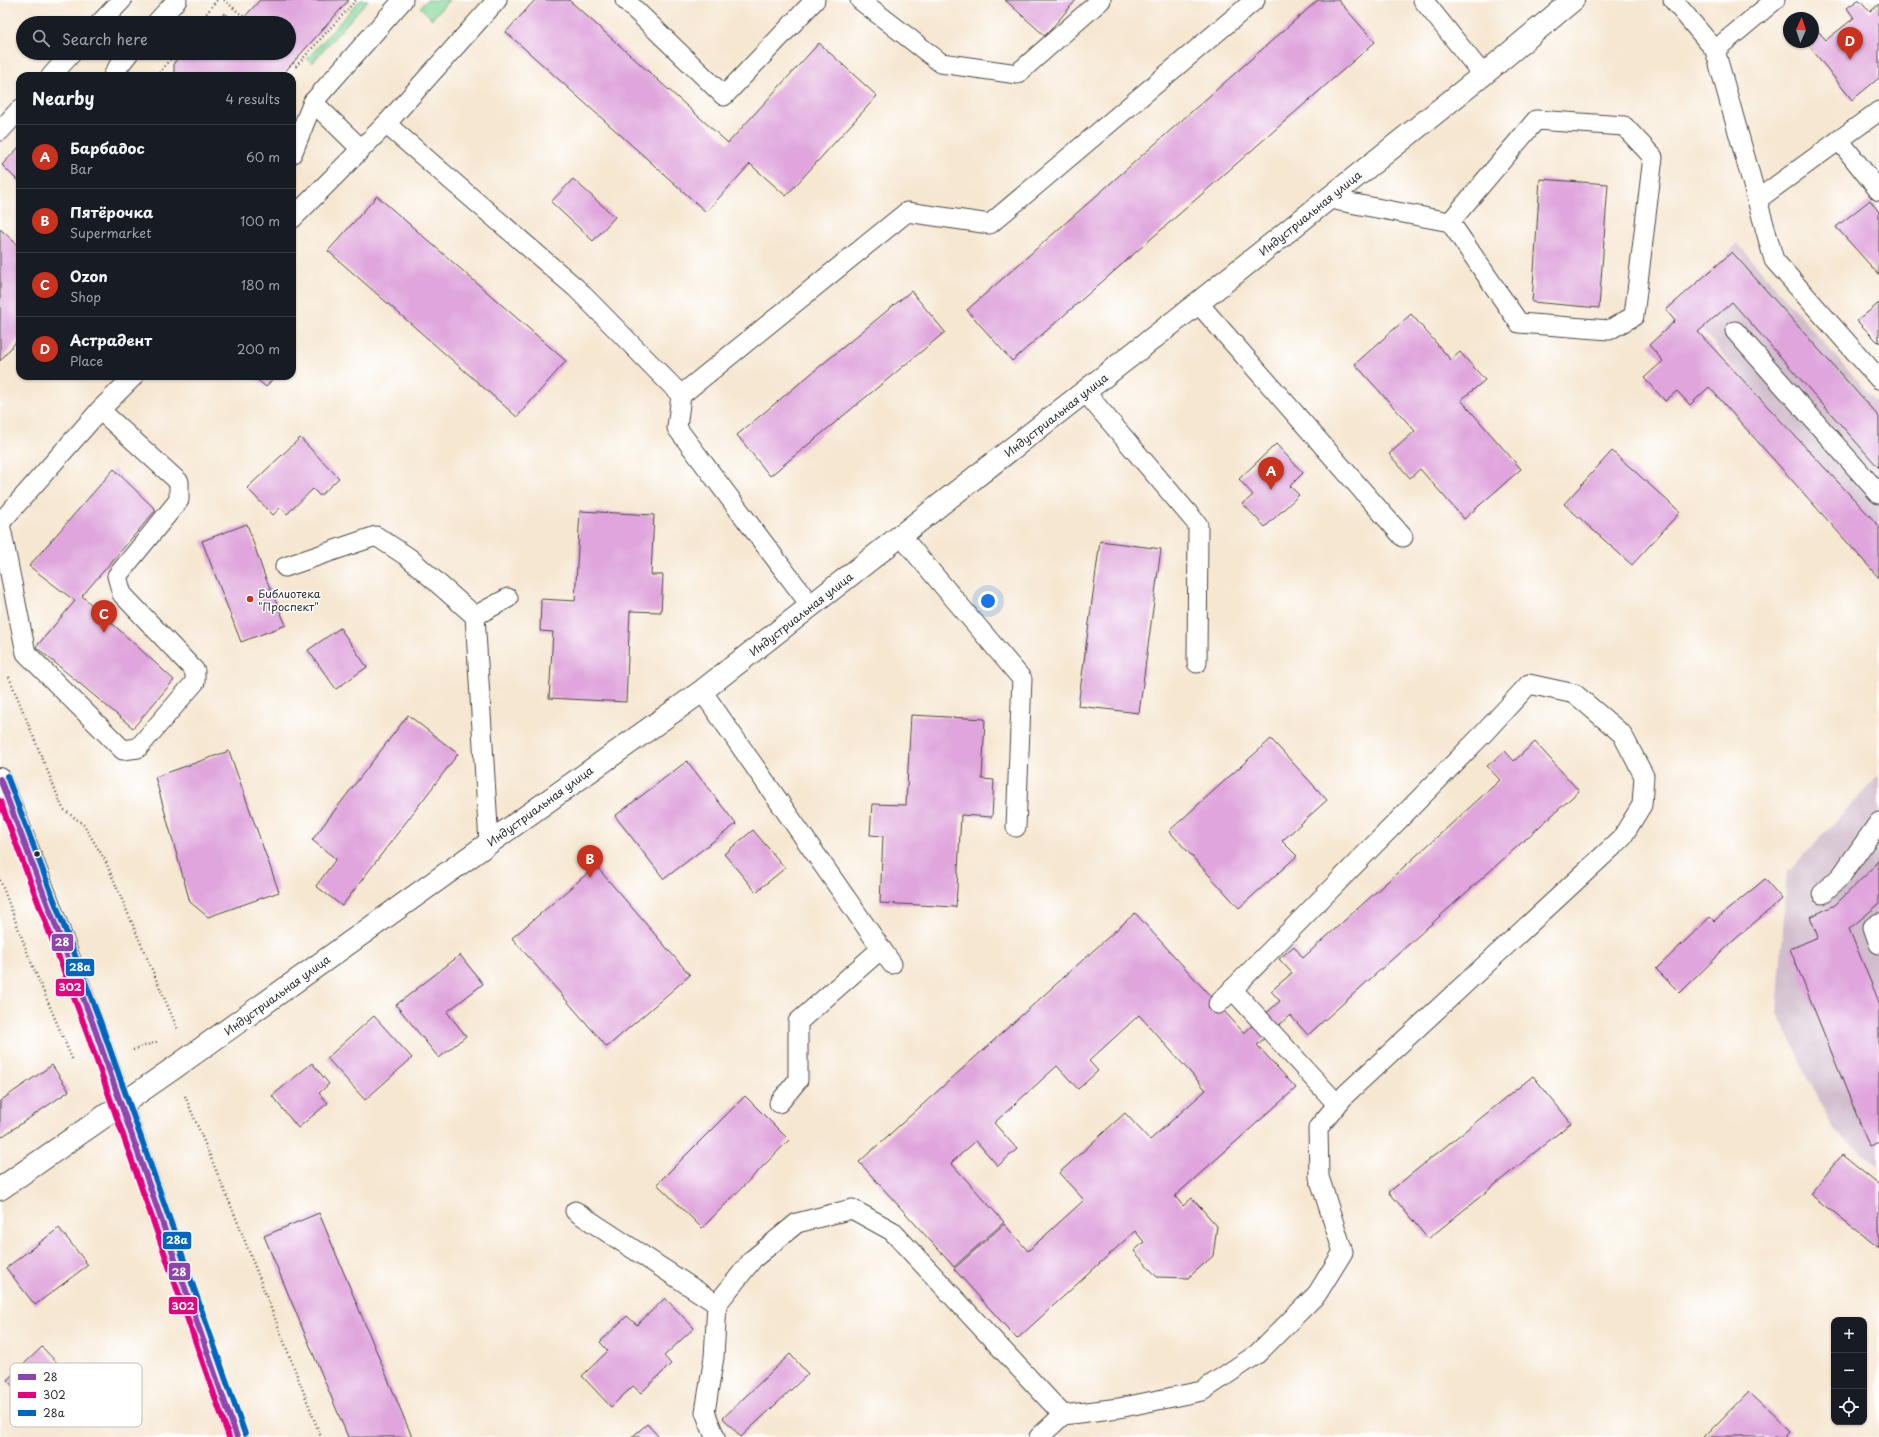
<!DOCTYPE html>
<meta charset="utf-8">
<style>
:root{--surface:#171b24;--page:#20242c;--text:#f1f3f6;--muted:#9ea1a6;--line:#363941;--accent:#c8321e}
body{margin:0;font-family:"Playpen Sans",sans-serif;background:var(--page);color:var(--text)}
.controls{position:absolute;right:12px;bottom:12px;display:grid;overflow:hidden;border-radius:8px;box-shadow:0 1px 3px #0004}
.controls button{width:36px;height:36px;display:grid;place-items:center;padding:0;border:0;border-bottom:1px solid var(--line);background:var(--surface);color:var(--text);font:20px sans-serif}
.compass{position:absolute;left:1783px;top:12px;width:36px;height:36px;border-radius:50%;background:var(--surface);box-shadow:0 1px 3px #0004;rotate:3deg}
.you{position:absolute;left:988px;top:601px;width:14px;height:14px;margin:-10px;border:3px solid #fff;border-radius:50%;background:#1a73e8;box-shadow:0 0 0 6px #1a73e833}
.badge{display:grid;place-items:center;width:26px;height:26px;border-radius:50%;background:var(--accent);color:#fff;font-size:13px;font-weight:700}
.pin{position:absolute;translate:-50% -33px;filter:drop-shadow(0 1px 2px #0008)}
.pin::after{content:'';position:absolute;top:21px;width:14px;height:12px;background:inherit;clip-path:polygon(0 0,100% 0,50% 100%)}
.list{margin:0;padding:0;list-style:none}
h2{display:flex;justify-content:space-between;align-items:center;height:52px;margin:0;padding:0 16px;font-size:17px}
h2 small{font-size:13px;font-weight:400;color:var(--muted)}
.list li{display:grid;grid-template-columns:26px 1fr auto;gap:12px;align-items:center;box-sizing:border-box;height:64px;padding:0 16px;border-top:1px solid var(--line)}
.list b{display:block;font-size:15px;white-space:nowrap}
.list p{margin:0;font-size:13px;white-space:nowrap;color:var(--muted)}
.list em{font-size:13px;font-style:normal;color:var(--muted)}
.icon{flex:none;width:22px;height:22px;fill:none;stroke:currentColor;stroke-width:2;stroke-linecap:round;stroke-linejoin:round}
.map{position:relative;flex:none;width:1879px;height:1437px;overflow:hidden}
.search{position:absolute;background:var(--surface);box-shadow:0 1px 3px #0004;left:16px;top:16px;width:280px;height:44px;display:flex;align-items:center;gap:10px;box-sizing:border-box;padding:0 14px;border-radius:22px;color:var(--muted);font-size:15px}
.panel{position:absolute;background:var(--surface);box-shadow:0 1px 3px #0004;left:16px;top:72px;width:280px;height:308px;border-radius:12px}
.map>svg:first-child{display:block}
</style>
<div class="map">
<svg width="1879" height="1437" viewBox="0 0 1879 1437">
<rect width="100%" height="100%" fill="#fff"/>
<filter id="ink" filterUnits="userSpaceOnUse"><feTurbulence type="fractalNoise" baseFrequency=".025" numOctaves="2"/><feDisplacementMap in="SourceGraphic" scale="8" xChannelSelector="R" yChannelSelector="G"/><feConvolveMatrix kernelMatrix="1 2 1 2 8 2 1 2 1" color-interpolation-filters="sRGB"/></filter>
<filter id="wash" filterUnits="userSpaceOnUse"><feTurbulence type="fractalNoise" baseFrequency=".012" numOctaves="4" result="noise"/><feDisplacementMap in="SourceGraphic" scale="16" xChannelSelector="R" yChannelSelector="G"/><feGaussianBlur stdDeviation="0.9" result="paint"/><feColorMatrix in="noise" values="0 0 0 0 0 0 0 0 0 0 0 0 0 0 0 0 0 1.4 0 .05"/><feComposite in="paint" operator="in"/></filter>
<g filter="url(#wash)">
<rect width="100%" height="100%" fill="#f6e7d1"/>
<g fill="#d1bdcc">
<path d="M1737 243 1879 406V546L1683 306Z"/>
<path d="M1879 775V1166L1833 1129 1777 1013 1787 873Z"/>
</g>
<g fill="#84d799" stroke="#588162">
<path d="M360 0H368L312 63 307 59Z"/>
<path d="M427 0H449L432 19 420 7Z"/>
</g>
<g id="blocks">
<g fill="#dfa5dc">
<path d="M260 0H349L281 76H174V63L181 53H289V23H239Z"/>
<path d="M535 0H569L728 143 819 43 877 96 786 196 750 164 706 212 506 32Z"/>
<path d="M1005 0H1076L1045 36Z"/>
<path d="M1318 0H1338L1375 42 1012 361 967 310Z"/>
<path d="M1858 0H1860L1870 12 1879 4V78L1852 100 1806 42H1813V34L1818 31 1826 40 1854 18 1847 8Z"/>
<path d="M224 13 239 23H218Z"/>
<path d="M20 146V183L2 165Z"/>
<path d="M573 179 615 217 593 241 551 202Z"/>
<path d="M1540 179 1608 184 1599 308 1532 302Z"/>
<path d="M377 196 566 361 517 417 328 251Z"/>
<path d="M1870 200 1879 212V275L1836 227Z"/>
<path d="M0 229 20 247V337L0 361Z"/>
<path d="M1732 252 1879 417V468L1732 302 1698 332 1879 526V578L1709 387 1690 405 1677 391 1665 401 1644 378 1663 361 1649 345 1675 321 1666 310Z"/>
<path d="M911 291 945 332 770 476 737 435Z"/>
<path d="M1879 303V343L1857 321Z"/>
<path d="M1411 314 1451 360 1460 352 1485 380 1461 400 1521 469 1464 519 1420 469 1410 478 1389 454 1415 431 1355 364Z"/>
<path d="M253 376H275L266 387Z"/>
<path d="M300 438 339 478 320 496 313 489 287 514 281 507 273 515 247 488Z"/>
<path d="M1276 444 1303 473 1290 486 1299 495 1265 527 1243 504 1253 495 1239 479Z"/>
<path d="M1612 451 1680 512 1632 565 1564 504Z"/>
<path d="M114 469 156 510 82 596 174 680 133 728 36 647 75 601 29 566Z"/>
<path d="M580 511 654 515 651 575H663L661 612 630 611 626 702 549 698 553 632 540 631 541 599 575 601Z"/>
<path d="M247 524 264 574 286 625 241 642 202 541Z"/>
<path d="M1100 541 1161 549 1139 713 1078 706Z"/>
<path d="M340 628 367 667 336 689 308 650Z"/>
<path d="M408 715 458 754 342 906 316 886 336 859 312 840Z"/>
<path d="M911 715 985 719 982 779 994 780 992 817 961 815 956 907 880 903 883 836 870 835 872 804 906 805Z"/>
<path d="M1271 739 1327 800 1282 841 1297 856 1239 908 1169 831Z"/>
<path d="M1535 742 1579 791 1308 1035 1290 1015 1257 1045 1296 1088 1175 1196 1183 1206 1192 1198 1217 1226 1213 1256 1188 1278 1157 1277 1134 1251 1144 1242 1135 1231 1017 1339 954 1269 1004 1224 1028 1251 1084 1200 1059 1173 1125 1113 1150 1140 1206 1090 1139 1015 1089 1061 1098 1071 1078 1089 1057 1066 994 1123 1017 1149 998 1166 976 1141 951 1163 1004 1222 954 1267 859 1162 1135 913 1244 1033 1280 1001 1271 991 1292 973 1279 959 1294 946 1303 958 1500 780 1487 766 1505 751 1514 761Z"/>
<path d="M229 751 279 892 208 917 190 902 155 777Z"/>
<path d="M687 761 736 824 664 879 615 816Z"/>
<path d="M753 830 785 868 756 892 724 854Z"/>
<path d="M1879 858V904L1849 929 1879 1002V1142L1869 1146 1790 949 1818 937 1810 917 1835 905 1872 869Z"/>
<path d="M596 866 690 975 607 1047 512 938Z"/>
<path d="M1765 879 1782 899 1733 941 1680 993 1656 969 1710 917 1714 921Z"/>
<path d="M460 955 483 984 447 1012 466 1036 439 1058 396 1005Z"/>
<path d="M374 1016 412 1058 365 1100 327 1058Z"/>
<path d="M312 1063 329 1084 319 1093 328 1103 298 1128 272 1096Z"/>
<path d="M52 1065 69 1091 0 1138V1101Z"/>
<path d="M1533 1076 1571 1123 1428 1239 1389 1192Z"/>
<path d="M745 1096 789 1140 702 1228 657 1184Z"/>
<path d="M1842 1155 1879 1185V1249L1810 1194Z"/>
<path d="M319 1213 412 1437H348L264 1236Z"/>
<path d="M59 1228 88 1265 35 1305 6 1268Z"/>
<path d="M665 1298 694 1328 664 1356 671 1364 641 1393 633 1386 611 1407 582 1376 608 1351 600 1342 627 1316 637 1325Z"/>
<path d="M42 1347 79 1386 44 1420 7 1380Z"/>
<path d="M790 1354 808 1374 741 1437 723 1418Z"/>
<path d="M1749 1391 1791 1431 1785 1437H1704Z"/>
<path d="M647 1424 659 1437H632Z"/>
</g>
</g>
</g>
<g filter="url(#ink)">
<use href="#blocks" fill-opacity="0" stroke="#494744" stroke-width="1"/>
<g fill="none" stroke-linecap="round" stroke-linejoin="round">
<g stroke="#494744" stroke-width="21">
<g id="service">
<path d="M625 0 724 96 815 0"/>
<path d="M860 0 941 63 1017 74 1101 0"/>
<path d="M1423 0 1483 75"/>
<path d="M1673 0 1715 50 1775 0"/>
<path d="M100 23 122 0"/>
<path d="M156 23 177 0"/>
<path d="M1715 50 1774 260 1879 379"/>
<path d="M51 76 72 53"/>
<path d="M113 76 118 67 129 53"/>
<path d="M386 124 576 288 681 395 677 428 811 606"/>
<path d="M0 131 20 109"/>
<path d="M1839 140 1879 191"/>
<path d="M361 149 313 102 403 0"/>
<path d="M292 154 313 102"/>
<path d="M1329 199 1450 222 1519 323 1609 330 1634 316 1653 157 1624 126 1536 120 1450 222"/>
<path d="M1757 200 1879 111"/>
<path d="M292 219 386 124 497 0"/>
<path d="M1198 303 1403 537"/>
<path d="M1735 331 1879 494"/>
<path d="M1085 392 1198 525 1197 663"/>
<path d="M681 395 907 212 990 224 1255 0"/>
<path d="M0 523 26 653 123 750 138 748 195 682V671L122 594 117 576 179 500V482L100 410"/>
<path d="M0 523 100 410 134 376"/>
<path d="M901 536 1022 679 1016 827"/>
<path d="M285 567 376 536 408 557 475 616 489 843"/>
<path d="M475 616 508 598"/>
<path d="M702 691 892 964"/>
<path d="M1822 894 1841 876 1879 822"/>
<path d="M1879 923 1873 927 1879 944"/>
<path d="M1232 989 1337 1104"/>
<path d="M779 1103 798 1080V1022L881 949"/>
<path d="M575 1211 717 1304"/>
<path d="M715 1437 705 1412 714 1357 717 1304 753 1259 797 1223 852 1209 892 1231 1063 1415"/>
<path d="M1039 1437 1063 1415 1119 1408 1202 1391 1257 1354 1317 1294 1343 1252 1319 1177 1318 1128 1346 1094 1621 839 1642 805 1644 776 1622 734 1575 694 1529 684 1484 733 1218 1004"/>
</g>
</g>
<g stroke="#494744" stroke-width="24">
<path id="minor" d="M0 1189 174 1068 702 691 1198 303 1483 75 1573 0"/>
</g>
<g stroke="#494744" stroke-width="24">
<path id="secondary" d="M0 779C87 995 160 1217 237 1437"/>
</g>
<g stroke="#494744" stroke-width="2.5" stroke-dasharray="1 3" stroke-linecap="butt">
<path d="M224 0 244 17"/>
<path d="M199 23 217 0"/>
<path d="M293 63 296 66 356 0"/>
<path d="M157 76 175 53"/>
<path d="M9 677 63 809 83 824 105 860 178 1030"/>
<path d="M0 880 31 962 73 1061"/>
<path d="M133 1050 159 1041"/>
<path d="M185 1096 236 1218 321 1437"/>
</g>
<use href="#service" stroke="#fff" stroke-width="19"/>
<use href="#minor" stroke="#fff" stroke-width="22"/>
<use href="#secondary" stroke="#fff" stroke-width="22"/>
<g stroke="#fff" stroke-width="9">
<path id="bus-1" d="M0 779 93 1024 237 1437"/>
</g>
<g stroke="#fff" stroke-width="9">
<path id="bus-2" d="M0 801 85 1027 229 1437"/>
</g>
<g stroke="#fff" stroke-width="9">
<path id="bus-3" d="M7 776 100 1021 245 1434"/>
</g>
<use href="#bus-1" stroke="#8e44ad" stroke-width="6"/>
<use href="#bus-2" stroke="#e5007d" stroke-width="6"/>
<use href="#bus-3" stroke="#0065bd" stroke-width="6"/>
</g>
</g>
<circle fill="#c8321e" stroke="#fff" stroke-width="1.5" cx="250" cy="599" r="4"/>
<circle fill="#2b2b2b" stroke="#fff" stroke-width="1.5" cx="37" cy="854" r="3.5"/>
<g text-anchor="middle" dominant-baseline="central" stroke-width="3" stroke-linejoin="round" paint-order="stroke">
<g font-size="11" fill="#2b2b2b" stroke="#fff">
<text transform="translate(1310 213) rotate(-39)">Индустриальная улица</text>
<text transform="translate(1056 415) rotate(-38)">Индустриальная улица</text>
<text transform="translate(801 614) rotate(-38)">Индустриальная улица</text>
<text transform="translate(540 806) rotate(-36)">Индустриальная улица</text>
<text transform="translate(277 995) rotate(-36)">Индустриальная улица</text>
</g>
<g font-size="11" fill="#2b2b2b" stroke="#fff" text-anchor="start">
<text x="258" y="593">Библиотека<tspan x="258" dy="13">"Проспект"</tspan></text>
</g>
</g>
<rect x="10" y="1363" width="132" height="64" rx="6" fill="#fff" stroke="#bfbfbf" stroke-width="1"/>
<rect x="18" y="1374" width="18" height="6" fill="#8e44ad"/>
<rect x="18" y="1392" width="18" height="6" fill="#e5007d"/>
<rect x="18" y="1410" width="18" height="6" fill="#0065bd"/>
<g font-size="11" fill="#2b2b2b">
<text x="43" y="1381">28</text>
<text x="43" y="1399">302</text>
<text x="43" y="1417">28а</text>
</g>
<g stroke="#fff" stroke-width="1.5">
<rect x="51" y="933" width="23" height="19" rx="4" fill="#8e44ad"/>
<rect x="65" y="958" width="30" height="19" rx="4" fill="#0065bd"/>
<rect x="55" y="978" width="30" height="19" rx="4" fill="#e5007d"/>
<rect x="162" y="1231" width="30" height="19" rx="4" fill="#0065bd"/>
<rect x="168" y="1262" width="23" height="19" rx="4" fill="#8e44ad"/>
<rect x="168" y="1296" width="30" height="19" rx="4" fill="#e5007d"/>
</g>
<g font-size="11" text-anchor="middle" font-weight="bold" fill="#fff">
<text x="62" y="946">28</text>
<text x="80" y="971">28а</text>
<text x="70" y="991">302</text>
<text x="177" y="1244">28а</text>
<text x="179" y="1276">28</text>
<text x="183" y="1310">302</text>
</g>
</svg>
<div class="controls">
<button>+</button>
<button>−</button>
<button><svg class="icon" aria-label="locate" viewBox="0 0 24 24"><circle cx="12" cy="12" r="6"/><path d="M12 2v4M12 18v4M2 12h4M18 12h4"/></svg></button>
</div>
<svg class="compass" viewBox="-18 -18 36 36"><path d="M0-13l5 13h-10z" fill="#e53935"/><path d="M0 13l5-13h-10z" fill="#9ea1a6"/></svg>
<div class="you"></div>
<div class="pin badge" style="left:1271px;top:490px">A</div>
<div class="pin badge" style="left:590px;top:878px">B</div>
<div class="pin badge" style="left:104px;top:633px">C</div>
<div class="pin badge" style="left:1850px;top:60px">D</div>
<div class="search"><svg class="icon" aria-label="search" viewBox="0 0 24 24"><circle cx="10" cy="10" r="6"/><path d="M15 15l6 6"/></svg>Search here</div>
<section class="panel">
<h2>Nearby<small>4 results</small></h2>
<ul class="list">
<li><span class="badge">A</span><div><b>Барбадос</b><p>Bar</p></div><em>60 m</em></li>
<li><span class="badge">B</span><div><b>Пятёрочка</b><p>Supermarket</p></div><em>100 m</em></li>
<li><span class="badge">C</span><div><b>Ozon</b><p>Shop</p></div><em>180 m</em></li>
<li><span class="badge">D</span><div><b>Астрадент</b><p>Place</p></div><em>200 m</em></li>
</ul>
</section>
</div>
